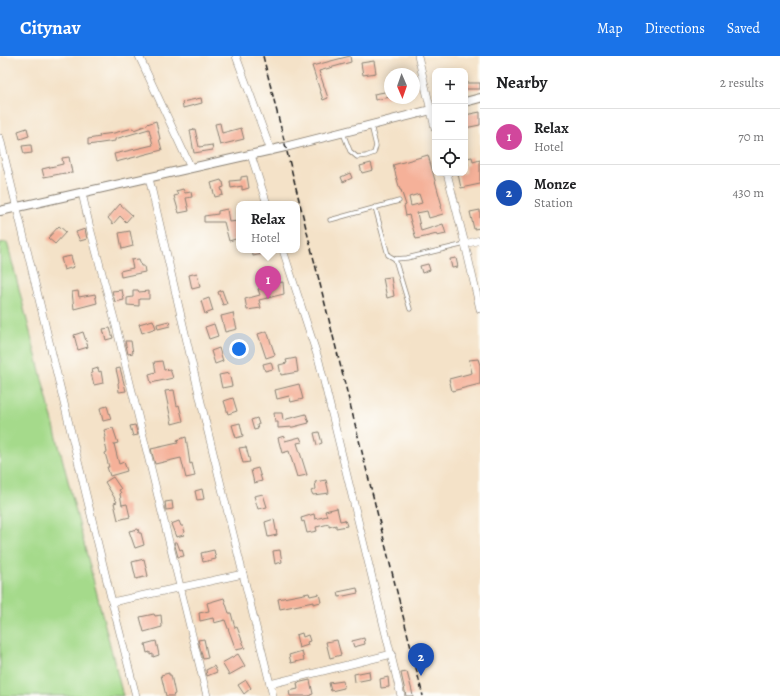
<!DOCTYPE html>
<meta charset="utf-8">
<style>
:root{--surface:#fff;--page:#f2f2f2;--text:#202124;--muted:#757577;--line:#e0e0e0;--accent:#1a73e8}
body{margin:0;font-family:Alegreya,serif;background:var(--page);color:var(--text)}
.controls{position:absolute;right:12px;top:12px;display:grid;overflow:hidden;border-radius:8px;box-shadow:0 2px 10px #0003}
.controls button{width:36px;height:36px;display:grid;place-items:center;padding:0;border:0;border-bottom:1px solid var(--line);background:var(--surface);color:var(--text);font:20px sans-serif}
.compass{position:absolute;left:384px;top:12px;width:36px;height:36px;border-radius:50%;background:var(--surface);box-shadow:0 2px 10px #0003;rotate:178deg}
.you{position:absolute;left:239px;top:293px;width:14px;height:14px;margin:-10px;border:3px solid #fff;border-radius:50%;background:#1a73e8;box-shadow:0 0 0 6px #1a73e833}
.badge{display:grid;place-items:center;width:26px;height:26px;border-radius:50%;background:var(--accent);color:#fff;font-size:13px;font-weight:700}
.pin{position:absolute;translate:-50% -33px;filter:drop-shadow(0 1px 2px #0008)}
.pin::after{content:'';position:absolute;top:21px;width:14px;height:12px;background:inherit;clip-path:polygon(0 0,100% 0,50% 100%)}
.popup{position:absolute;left:236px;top:145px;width:64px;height:52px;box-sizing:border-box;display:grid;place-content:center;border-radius:8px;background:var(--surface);filter:drop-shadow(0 1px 3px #0005);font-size:13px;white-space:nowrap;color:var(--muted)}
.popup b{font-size:15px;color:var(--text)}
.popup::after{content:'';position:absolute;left:50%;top:100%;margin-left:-8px;border:8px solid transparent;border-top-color:var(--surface)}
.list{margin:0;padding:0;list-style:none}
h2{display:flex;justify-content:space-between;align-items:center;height:52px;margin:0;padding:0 16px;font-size:17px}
h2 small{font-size:13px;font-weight:400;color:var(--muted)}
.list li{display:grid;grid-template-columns:26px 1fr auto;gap:12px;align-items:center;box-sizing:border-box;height:56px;padding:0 16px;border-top:1px solid var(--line)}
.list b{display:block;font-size:15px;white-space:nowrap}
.list p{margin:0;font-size:13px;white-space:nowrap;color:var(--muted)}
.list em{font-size:13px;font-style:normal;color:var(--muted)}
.icon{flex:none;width:22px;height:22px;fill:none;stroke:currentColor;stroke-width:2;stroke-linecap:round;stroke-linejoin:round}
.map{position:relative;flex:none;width:480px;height:640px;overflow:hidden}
header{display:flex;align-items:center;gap:24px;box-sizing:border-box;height:56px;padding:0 20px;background:var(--accent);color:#fff}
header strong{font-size:19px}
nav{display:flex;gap:22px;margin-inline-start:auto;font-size:14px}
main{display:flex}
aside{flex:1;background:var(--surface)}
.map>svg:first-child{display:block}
</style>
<header>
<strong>Citynav</strong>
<nav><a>Map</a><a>Directions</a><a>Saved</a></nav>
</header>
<main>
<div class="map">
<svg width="480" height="640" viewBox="0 0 480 640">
<rect width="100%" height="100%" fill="#fdfcf7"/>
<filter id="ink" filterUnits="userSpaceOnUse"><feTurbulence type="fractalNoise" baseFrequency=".025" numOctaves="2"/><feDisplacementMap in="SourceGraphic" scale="8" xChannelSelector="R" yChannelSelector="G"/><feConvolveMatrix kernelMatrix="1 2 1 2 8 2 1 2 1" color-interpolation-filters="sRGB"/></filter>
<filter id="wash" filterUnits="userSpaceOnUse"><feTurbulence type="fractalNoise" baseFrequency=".012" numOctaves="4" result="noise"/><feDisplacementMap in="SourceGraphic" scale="16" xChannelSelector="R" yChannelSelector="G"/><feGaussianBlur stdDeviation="0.9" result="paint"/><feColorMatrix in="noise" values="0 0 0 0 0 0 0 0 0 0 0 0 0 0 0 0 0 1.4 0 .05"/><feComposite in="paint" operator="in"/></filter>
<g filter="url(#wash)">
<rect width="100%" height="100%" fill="#f4e2c8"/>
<path fill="#a5da8b" stroke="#607b54" d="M7 186 123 640H0V187Z"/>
<g id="blocks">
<g fill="#f5b199" fill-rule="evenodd">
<path d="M350 0 351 6 319 15 328 42 323 44 312 10Z"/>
<path d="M374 5 376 17 363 19 361 7Z"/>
<rect x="465" y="27" width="15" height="6"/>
<path d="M390 35V41L375 44 374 38Z"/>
<path d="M201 42 202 47 183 52 182 46Z"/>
<path d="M480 56V69L465 72V59Z"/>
<path d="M156 65 160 83H159L162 94 116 106 114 98 153 89 149 73 115 83V85L88 89V83L100 81 99 79 114 77 133 72 134 74 147 69V68Z"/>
<path d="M220 67 222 77 241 72 244 83 220 89 215 68Z"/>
<path d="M27 72 29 80 20 83 18 75Z"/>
<path d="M195 73 199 91 212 89 213 94 194 97 190 74Z"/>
<path d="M31 89 32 97 24 98 22 90Z"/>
<path d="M428 99 442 150H441L443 158 429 162 427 155 417 157 421 175 443 168 446 178 437 180V178L416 183 409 159 406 160 404 150 406 149 401 134H400L393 109ZM419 138 422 147 411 150 409 141Z"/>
<path d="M69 101 72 117 65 118V117L44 121 42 113 63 108 62 102Z"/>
<path d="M472 101 473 106 480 104V128L461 132 458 118 465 117V110L468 109 467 102Z"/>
<path d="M371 107 373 114 362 117 360 110Z"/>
<path d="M350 117 352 122 343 126 341 121Z"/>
<path d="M247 120 249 132 242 134V130L231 132 230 125 241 124V121Z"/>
<path d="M221 124 222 126H223L224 131 221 132 223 139 215 141 211 127Z"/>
<path d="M183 133 185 137 191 136 192 141 186 142 189 155 179 157 174 140 178 139 176 135Z"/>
<path d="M120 148 132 159 126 166 120 160 113 168 108 162Z"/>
<path d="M227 153 229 166 239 165V182L229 185 224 166H204V160L218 158V155Z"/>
<path d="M480 154V172L474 173 470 156Z"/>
<path d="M59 170 66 176 55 188 48 182Z"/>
<path d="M85 173 87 183 80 185 76 176Z"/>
<path d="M130 175 133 190 122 193 119 177Z"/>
<path d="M252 194H272V196L253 200Z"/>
<path d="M71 200 74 211 64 214 61 202Z"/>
<path d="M456 202 458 211 452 212 450 203Z"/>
<path d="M139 203 141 210H144L145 216 121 221 120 215 133 212 131 204Z"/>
<path d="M428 208 430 214 422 217 420 210Z"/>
<path d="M197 217 200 231 192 233 189 219Z"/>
<path d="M391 221 394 240 387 242 383 222Z"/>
<path d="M283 226 284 238 259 244 261 252 247 254 245 243 260 239 258 233 277 228V227Z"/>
<path d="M122 234 124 244 115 246 112 235Z"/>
<path d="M133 234H138L139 236 149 235V243H139V250L127 249V242L133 241Z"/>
<path d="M222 234 227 248 223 249 218 236Z"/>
<path d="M78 235 79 241 95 238 97 247 74 253 72 236Z"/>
<path d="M209 242 213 255 205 258 201 245Z"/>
<path d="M233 257 237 273 225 276 221 260Z"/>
<path d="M153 264 156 272 142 277 139 268Z"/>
<path d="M169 265 170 270 158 273 157 268Z"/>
<path d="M214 268 218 280 209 283 205 271Z"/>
<path d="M110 272 113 282 106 284 103 273Z"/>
<path d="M267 275 275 299 266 302 258 278Z"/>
<path d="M83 276 88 291 78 294 74 279Z"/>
<path d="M125 285H131L133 297 128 298Z"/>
<path d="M219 292 223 305 215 308 211 295Z"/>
<path d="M296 302 298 316 281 319 279 309 287 307 286 304Z"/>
<path d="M478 303 480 309V328L452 335 449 323 472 317 469 304Z"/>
<path d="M162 305 164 314 170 313 173 322 151 327 149 318 156 316 154 306Z"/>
<path d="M271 306 273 313 265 315 263 308Z"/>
<path d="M98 312 99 316 101 315 103 327 94 329 91 317H93L92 314Z"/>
<path d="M120 312 126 335 119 336 118 327 119 326 116 313Z"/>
<path d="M229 317 232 330 222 332 219 319Z"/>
<path d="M299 328 303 343 291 346 289 340 277 343 275 334Z"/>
<path d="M174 334 177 350 179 349 183 365 172 368 165 335Z"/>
<path d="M233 342 237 355 228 358 224 345Z"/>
<path d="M107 350 111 363 103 365 100 352Z"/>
<path d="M274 357H282L283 364 306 358 309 367 293 371 278 372V366H275Z"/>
<path d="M257 362 259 368 257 369 258 373 254 374 251 364Z"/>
<path d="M240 367 243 380 236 382 232 369Z"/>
<path d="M135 369 138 379 133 380 130 370Z"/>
<path d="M113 372 118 387 114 388 119 408 124 406 127 415 110 420 107 411H109L105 397 107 396 104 382 106 381 104 374Z"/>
<path d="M319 376 322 387 317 389 314 377Z"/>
<path d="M284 380 285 385 300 381 302 386 297 387 307 419 297 421 289 395 282 397 278 382Z"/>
<path d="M186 381 190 408 192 407 195 420 186 422 181 402 155 408 151 393 178 387 177 384Z"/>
<path d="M246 391 250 406 243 407 239 392Z"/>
<path d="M258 412 262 425 254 427 251 414Z"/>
<path d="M113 421 121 433 119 434 121 437 120 438 122 449 127 448 130 461 118 464 114 447 117 446 105 426Z"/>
<path d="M326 424 329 437 313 439 311 435 316 433 315 426Z"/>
<path d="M202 433 204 443 197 444 195 435Z"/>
<path d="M263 438 267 451 258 453 254 440Z"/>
<path d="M172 445 173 453 166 454 165 446Z"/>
<path d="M337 452 340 465 345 464 347 470 336 472V469L329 471V468L316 471 317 475 307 477 304 465 302 466 301 462 314 458 315 463 327 460 325 455Z"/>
<path d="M274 463 277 479 268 481 265 466Z"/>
<path d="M179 465 181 470H183L185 476 183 477 184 479 176 481 171 468Z"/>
<path d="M138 473 139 477H141L144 489 135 492 129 475Z"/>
<path d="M174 486H177L180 494 182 493 184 500 178 501Z"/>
<path d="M214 494 216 503 203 506 201 497Z"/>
<path d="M280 494 282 506 275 508 273 495Z"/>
<path d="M144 503 148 520 136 523 132 506Z"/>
<path d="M357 532 358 537 339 541 338 536Z"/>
<path d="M309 537 310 540 319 538 321 546 313 548V546L280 553 278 543Z"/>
<path d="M224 542 229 557H231L235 572 237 571 245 592 236 594 225 564 214 567 213 562 200 565 199 557 209 555 207 547Z"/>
<path d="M154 558 155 560 161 559 162 571 144 576 140 561Z"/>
<path d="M302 577 303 581 308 579 310 585 307 586 308 589 299 592 296 579Z"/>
<path d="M364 582 365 588 354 591 352 585Z"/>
<path d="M204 583 208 602 203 603 198 584Z"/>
<path d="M337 584 341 599 330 602 326 586Z"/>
<path d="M156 585 159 599 153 601V598L150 599V596L147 597 145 588Z"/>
<path d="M302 595 304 604 291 607 289 599Z"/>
<path d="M238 598 245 610 229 619 222 607Z"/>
<path d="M214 610 217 616 207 620 206 614Z"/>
<path d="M369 615 370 623 355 626 354 618Z"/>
<path d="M407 616 412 635 413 640H406L401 617Z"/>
<path d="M169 617V619H171L175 638 173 639 174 640H166L161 619Z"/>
<path d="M388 621 389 631 381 632 380 623Z"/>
<path d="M246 624 251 632 244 638 238 629Z"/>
<path d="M310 624 313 638 310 639V640H290L289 635 298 633 297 627Z"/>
<path d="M343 625 344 632 331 635 329 627Z"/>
</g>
</g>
</g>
<g filter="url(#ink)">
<use href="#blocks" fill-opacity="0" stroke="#887f72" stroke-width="1"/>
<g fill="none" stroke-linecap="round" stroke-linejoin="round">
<g stroke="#887f72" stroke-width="5">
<g id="service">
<path d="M343 77 350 95 357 101 366 100 374 97 376 90 371 69"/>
<path d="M375 151 388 199 395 203 407 202 465 188"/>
<path d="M330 164 399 145"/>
<path d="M395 203 410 253"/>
</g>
</g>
<g stroke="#887f72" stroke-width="8">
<g id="minor">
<path d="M139 0 191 112"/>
<path d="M236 0 271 95"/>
<path d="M418 0 435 72"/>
<path d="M0 82 112 546 136 640"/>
<path d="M251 99 267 148"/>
<path d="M447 117 465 188 480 253"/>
<path d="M149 122 207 372 273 640"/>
<path d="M82 137 90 172 116 270 207 640"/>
<path d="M465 188 480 184"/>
<path d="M283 194 319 305 401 640"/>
<path d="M112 546 243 518"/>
<path d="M270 628 392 598"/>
</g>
</g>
<g stroke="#887f72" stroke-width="10">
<g id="tertiary">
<path d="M465 46 480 42"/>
<path d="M0 155 285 91 435 53"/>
</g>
</g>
<use href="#service" stroke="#fff" stroke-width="3.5"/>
<use href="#minor" stroke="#fff" stroke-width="7"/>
<use href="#tertiary" stroke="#fff" stroke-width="8"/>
<path stroke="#1c1c1c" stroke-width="1.5" stroke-dasharray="6 3" stroke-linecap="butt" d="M263 0 423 640"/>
</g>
</g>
</svg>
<div class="controls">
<button>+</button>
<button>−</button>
<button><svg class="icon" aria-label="locate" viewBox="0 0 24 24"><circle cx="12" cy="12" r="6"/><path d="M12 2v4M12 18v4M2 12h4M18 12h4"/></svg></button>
</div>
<svg class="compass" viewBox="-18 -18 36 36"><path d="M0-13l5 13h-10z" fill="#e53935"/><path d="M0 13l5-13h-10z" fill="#757577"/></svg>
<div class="you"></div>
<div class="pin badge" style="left:268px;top:243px;background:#d1479c">1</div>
<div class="popup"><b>Relax</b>Hotel</div>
<div class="pin badge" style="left:421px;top:620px;background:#1a4fb4">2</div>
</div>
<aside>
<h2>Nearby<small>2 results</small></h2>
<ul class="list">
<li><span class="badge" style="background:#d1479c">1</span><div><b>Relax</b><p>Hotel</p></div><em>70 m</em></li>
<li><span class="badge" style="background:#1a4fb4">2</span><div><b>Monze</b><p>Station</p></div><em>430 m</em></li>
</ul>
</aside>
</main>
